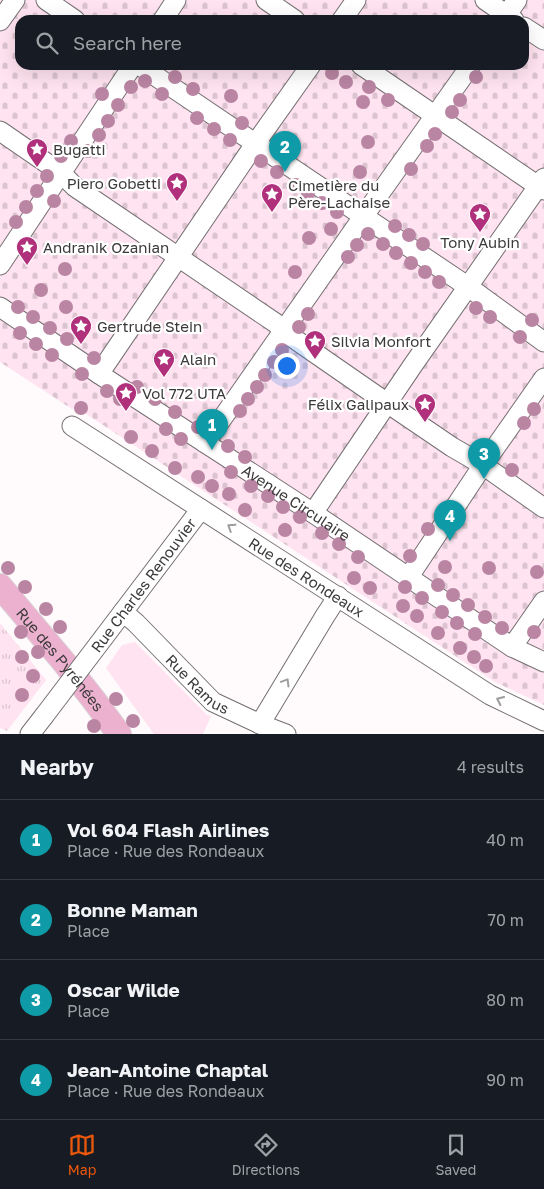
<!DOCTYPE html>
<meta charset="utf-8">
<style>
:root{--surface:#171b24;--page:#20242c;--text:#f1f3f6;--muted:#9ea1a6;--line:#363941;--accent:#ea580c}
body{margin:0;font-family:"Golos Text",sans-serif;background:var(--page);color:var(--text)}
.you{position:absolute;left:286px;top:365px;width:18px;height:18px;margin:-12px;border:4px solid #fff;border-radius:50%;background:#1a73e8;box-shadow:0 0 0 8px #1a73e833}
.badge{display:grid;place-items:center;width:32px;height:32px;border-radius:50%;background:var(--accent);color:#fff;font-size:16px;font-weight:700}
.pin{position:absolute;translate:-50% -41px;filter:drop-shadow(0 1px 2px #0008)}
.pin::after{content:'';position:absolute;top:26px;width:18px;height:15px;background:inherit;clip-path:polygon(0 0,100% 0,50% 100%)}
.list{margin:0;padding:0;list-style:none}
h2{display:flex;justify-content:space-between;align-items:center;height:65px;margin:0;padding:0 20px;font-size:21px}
h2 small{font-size:16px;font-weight:400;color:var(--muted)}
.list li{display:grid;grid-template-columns:32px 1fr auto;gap:15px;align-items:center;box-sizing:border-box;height:80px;padding:0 20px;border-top:1px solid var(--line)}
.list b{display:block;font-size:19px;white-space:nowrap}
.list p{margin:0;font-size:16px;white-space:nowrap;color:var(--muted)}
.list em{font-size:16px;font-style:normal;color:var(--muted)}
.icon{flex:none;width:28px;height:28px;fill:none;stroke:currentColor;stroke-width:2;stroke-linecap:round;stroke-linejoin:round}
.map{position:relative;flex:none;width:544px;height:734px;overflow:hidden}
.search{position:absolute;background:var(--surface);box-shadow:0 5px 20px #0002;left:15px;right:15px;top:15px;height:55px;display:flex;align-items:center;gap:12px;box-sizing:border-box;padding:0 18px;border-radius:15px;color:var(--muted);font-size:19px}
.sheet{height:385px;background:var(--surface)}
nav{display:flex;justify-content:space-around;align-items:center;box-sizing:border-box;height:70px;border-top:1px solid var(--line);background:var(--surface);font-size:14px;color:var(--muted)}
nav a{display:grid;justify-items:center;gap:2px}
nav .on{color:var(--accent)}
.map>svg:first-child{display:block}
</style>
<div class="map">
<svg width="544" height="734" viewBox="0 0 544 734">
<defs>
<pattern id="cemetery-stones" width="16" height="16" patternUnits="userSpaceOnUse" patternTransform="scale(1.25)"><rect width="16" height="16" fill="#ffe3f0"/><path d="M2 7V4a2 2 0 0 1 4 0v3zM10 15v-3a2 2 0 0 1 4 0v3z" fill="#dbc4cf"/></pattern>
<pattern id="park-tufts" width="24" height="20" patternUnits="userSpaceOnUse" patternTransform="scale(1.25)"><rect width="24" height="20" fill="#ffe3f0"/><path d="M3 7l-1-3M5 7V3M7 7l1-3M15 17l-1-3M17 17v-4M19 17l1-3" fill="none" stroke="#dbc4cf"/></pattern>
</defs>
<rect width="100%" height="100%" fill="#fffafc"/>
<path fill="#ffe3f0" d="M135 642 207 715 211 716 203 734H154L106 668 122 645Z"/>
<path fill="url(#cemetery-stones)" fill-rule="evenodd" d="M0 0H544V705L495 682 77 408 72 409 0 362ZM20 20H524V65H20Z"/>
<path fill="url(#park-tufts)" d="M0 623 46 680 7 731 0 728Z"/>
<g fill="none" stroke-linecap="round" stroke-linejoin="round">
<g stroke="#757072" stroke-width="21">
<g id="minor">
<path d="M46 0 75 20"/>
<path d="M266 0 295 20"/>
<path d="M485 0 514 20"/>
<path d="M163 20 176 0"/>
<path d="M342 20 356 0"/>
<path d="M503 20 517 0"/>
<path d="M0 21 15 0"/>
<path d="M524 27 544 40"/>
<path d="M139 65 467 286 544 342"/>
<path d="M361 65 544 190"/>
<path d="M0 131 61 173 75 187 277 324 283 331 374 394 452 447 483 465 544 508"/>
<path d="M0 265 133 65"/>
<path id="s1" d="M0 307 99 374 313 513 512 647 544 662"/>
<path d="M99 374 255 144 311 65"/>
<path id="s2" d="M72 426 490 695 544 721"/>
<path d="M205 443 363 217 471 65"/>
<path d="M313 513 413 365 544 178"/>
<path d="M408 578 483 465 544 378"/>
<path id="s3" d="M123 612 136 623 213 702 260 724 286 734"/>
<path d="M104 637 201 509"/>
<path d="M512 647 544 601"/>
<path d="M260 724 325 616 338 596"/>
<path d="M30 734 44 716"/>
</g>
</g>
<g stroke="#d8d7d8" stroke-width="26">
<g id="major">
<path id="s4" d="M0 586 63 661 93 699 119 734"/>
</g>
</g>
<use href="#minor" stroke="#fff" stroke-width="19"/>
<use href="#major" stroke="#ecb1cf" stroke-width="24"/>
<g stroke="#757072" stroke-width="21" stroke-linecap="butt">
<path id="minor-bridge" d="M44 716 104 637"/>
</g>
<use href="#minor-bridge" stroke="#fff" stroke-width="19"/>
</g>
<g fill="#b985a3">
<circle cx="332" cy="73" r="7"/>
<circle cx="175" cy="77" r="7"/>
<circle cx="476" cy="77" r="7"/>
<circle cx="145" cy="81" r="7"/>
<circle cx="346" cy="82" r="7"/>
<circle cx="131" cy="87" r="7"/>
<circle cx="369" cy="87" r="7"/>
<circle cx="193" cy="89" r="7"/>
<circle cx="102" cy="94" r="7"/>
<circle cx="162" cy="94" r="7"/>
<circle cx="231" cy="96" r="7"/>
<circle cx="388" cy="100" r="7"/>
<circle cx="460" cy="100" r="7"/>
<circle cx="363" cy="102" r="7"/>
<circle cx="118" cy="105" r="7"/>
<circle cx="452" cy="112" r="7"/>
<circle cx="197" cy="118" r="7"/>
<circle cx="108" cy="121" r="7"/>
<circle cx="242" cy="123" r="7"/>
<circle cx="214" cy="129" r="7"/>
<circle cx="435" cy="134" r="7"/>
<circle cx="99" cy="135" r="7"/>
<circle cx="230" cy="140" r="7"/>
<circle cx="71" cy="141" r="7"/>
<circle cx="368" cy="142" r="7"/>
<circle cx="427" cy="146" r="7"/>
<circle cx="88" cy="151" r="7"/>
<circle cx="61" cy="156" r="7"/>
<circle cx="261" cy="161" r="7"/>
<circle cx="411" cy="169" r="7"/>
<circle cx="277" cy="172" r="7"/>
<circle cx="360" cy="172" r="7"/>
<circle cx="47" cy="176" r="7"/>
<circle cx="296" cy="185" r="7"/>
<circle cx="37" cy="191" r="7"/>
<circle cx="308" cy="193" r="7"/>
<circle cx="54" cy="201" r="7"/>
<circle cx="322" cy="203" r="7"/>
<circle cx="26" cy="207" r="7"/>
<circle cx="337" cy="212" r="7"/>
<circle cx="16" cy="222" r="7"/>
<circle cx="395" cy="226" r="7"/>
<circle cx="331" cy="229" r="7"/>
<circle cx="368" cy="234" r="7"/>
<circle cx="409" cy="235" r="7"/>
<circle cx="309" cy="238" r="7"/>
<circle cx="383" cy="244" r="7"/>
<circle cx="423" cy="244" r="7"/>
<circle cx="357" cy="245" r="7"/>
<circle cx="396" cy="253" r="7"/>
<circle cx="348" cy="257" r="7"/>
<circle cx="411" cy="263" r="7"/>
<circle cx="65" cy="269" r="7"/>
<circle cx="295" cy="272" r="7"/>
<circle cx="425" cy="272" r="7"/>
<circle cx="439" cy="282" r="7"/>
<circle cx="41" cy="290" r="7"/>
<circle cx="18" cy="307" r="7"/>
<circle cx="66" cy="307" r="7"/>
<circle cx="476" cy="308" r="7"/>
<circle cx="308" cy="314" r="7"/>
<circle cx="33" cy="317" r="7"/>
<circle cx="490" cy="317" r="7"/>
<circle cx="532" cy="320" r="7"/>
<circle cx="299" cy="327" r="7"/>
<circle cx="50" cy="328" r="7"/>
<circle cx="20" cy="333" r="7"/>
<circle cx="520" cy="337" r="7"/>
<circle cx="67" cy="339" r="7"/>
<circle cx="36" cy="344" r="7"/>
<circle cx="282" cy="350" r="7"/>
<circle cx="52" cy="355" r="7"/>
<circle cx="94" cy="358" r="7"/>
<circle cx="274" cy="362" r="7"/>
<circle cx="82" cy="374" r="7"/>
<circle cx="265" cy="375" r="7"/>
<circle cx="137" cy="387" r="7"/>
<circle cx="257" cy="387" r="7"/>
<circle cx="107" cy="391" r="7"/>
<circle cx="120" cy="399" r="7"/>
<circle cx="155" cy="399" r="7"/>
<circle cx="248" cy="399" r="7"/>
<circle cx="81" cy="408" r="7"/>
<circle cx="534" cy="409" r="7"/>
<circle cx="240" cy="411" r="7"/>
<circle cx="175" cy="412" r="7"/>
<circle cx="524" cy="423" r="7"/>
<circle cx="198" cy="427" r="7"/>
<circle cx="166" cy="429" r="7"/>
<circle cx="131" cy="437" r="7"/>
<circle cx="181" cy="439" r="7"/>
<circle cx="228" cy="446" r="7"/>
<circle cx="152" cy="451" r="7"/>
<circle cx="245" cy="457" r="7"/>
<circle cx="175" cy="468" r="7"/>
<circle cx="512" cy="470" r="7"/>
<circle cx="231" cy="472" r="7"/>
<circle cx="198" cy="477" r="7"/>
<circle cx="212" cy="486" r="7"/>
<circle cx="251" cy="486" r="7"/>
<circle cx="229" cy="494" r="7"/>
<circle cx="268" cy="496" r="7"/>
<circle cx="283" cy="507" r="7"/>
<circle cx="245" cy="510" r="7"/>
<circle cx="300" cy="517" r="7"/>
<circle cx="428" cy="529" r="7"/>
<circle cx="285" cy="530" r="7"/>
<circle cx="322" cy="533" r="7"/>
<circle cx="339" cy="544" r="7"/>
<circle cx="410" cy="556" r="7"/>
<circle cx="358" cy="557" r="7"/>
<circle cx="445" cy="567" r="7"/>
<circle cx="8" cy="568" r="7"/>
<circle cx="489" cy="568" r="7"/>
<circle cx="537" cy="572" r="7"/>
<circle cx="354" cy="578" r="7"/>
<circle cx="438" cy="585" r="7"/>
<circle cx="25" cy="587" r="7"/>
<circle cx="405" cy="587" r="7"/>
<circle cx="370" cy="588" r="7"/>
<circle cx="453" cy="595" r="7"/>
<circle cx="422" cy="598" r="7"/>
<circle cx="468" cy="605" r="7"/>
<circle cx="403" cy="606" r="7"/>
<circle cx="46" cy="609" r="7"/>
<circle cx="442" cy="612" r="7"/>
<circle cx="417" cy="616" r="7"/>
<circle cx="485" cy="617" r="7"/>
<circle cx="457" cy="623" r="7"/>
<circle cx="60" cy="627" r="7"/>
<circle cx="502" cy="628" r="7"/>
<circle cx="21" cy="632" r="7"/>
<circle cx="534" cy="632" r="7"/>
<circle cx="438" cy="633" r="7"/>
<circle cx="475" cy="634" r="7"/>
<circle cx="460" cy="648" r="7"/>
<circle cx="38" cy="652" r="7"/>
<circle cx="22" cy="657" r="7"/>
<circle cx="474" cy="657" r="7"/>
<circle cx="486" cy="666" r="7"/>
<circle cx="33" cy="676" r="7"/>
<circle cx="22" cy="695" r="7"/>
<circle cx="116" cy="699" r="7"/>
<circle cx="133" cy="721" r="7"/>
<circle cx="94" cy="726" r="7"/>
</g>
<defs><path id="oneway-chevron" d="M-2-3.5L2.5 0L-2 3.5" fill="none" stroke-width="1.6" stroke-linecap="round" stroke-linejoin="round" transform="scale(1.25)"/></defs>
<g stroke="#9e9c9c">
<use href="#oneway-chevron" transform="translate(231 527) rotate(-147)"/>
<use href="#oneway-chevron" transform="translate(286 682) rotate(-59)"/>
<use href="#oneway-chevron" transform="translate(500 700) rotate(-155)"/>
</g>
<defs>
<g id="sight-pin" transform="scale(1.125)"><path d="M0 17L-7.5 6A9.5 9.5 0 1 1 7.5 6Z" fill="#b1307c" stroke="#fff"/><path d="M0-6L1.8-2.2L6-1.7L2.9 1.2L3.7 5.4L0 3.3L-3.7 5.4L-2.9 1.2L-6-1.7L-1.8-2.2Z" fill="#fff"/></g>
</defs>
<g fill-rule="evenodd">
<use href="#sight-pin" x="37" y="149"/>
<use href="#sight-pin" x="177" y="183"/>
<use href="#sight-pin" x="272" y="194"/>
<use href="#sight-pin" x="480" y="214"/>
<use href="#sight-pin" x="27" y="247"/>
<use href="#sight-pin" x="81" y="326"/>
<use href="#sight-pin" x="315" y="341"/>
<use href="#sight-pin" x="164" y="359"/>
<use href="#sight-pin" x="126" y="393"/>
<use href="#sight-pin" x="425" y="404"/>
</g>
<g text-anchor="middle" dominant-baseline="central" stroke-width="4.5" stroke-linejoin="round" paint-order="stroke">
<g font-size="15" fill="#3c393a" stroke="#fff" text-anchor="start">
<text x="53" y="149">Bugatti</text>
<text x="161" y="183" text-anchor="end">Piero Gobetti</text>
<text x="288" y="185">Cimetière du<tspan x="288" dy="17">Père-Lachaise</tspan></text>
<text x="480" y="242" text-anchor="middle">Tony Aubin</text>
<text x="43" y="247">Andranik Ozanian</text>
<text x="97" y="326">Gertrude Stein</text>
<text x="331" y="341">Silvia Monfort</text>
<text x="180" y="359">Alain</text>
<text x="142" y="393">Vol 772 UTA</text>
<text x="409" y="404" text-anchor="end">Félix Galipaux</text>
</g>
<g font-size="15" fill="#3c393a" stroke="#fff">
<text stroke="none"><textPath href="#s1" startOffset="355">Avenue Circulaire</textPath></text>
<text stroke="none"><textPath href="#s2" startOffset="279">Rue des Rondeaux</textPath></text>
<text transform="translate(143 585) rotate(-53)">Rue Charles Renouvier</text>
<text stroke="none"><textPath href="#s4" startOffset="95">Rue des Pyrénées</textPath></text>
<text stroke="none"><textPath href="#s3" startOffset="104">Rue Ramus</textPath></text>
</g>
</g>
</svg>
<div class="you"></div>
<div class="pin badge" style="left:212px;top:450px;background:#0f9aa8">1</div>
<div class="pin badge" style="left:285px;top:172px;background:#0f9aa8">2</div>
<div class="pin badge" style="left:484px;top:479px;background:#0f9aa8">3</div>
<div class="pin badge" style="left:450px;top:541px;background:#0f9aa8">4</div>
<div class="search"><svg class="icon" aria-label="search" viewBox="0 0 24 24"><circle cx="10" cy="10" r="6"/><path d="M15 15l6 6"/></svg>Search here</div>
</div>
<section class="sheet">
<h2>Nearby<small>4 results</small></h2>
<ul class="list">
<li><span class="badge" style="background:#0f9aa8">1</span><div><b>Vol 604 Flash Airlines</b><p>Place · Rue des Rondeaux</p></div><em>40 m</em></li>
<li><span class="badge" style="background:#0f9aa8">2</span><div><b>Bonne Maman</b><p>Place</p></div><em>70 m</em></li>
<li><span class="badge" style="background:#0f9aa8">3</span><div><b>Oscar Wilde</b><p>Place</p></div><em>80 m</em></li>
<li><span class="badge" style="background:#0f9aa8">4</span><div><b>Jean-Antoine Chaptal</b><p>Place · Rue des Rondeaux</p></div><em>90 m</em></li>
</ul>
</section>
<nav>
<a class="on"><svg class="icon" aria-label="map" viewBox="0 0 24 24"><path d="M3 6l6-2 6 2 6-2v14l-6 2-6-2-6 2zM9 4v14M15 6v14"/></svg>Map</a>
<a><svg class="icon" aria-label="directions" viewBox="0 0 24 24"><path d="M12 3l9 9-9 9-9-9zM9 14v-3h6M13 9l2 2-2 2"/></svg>Directions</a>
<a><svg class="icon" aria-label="saved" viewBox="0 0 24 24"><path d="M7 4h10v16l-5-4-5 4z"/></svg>Saved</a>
</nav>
